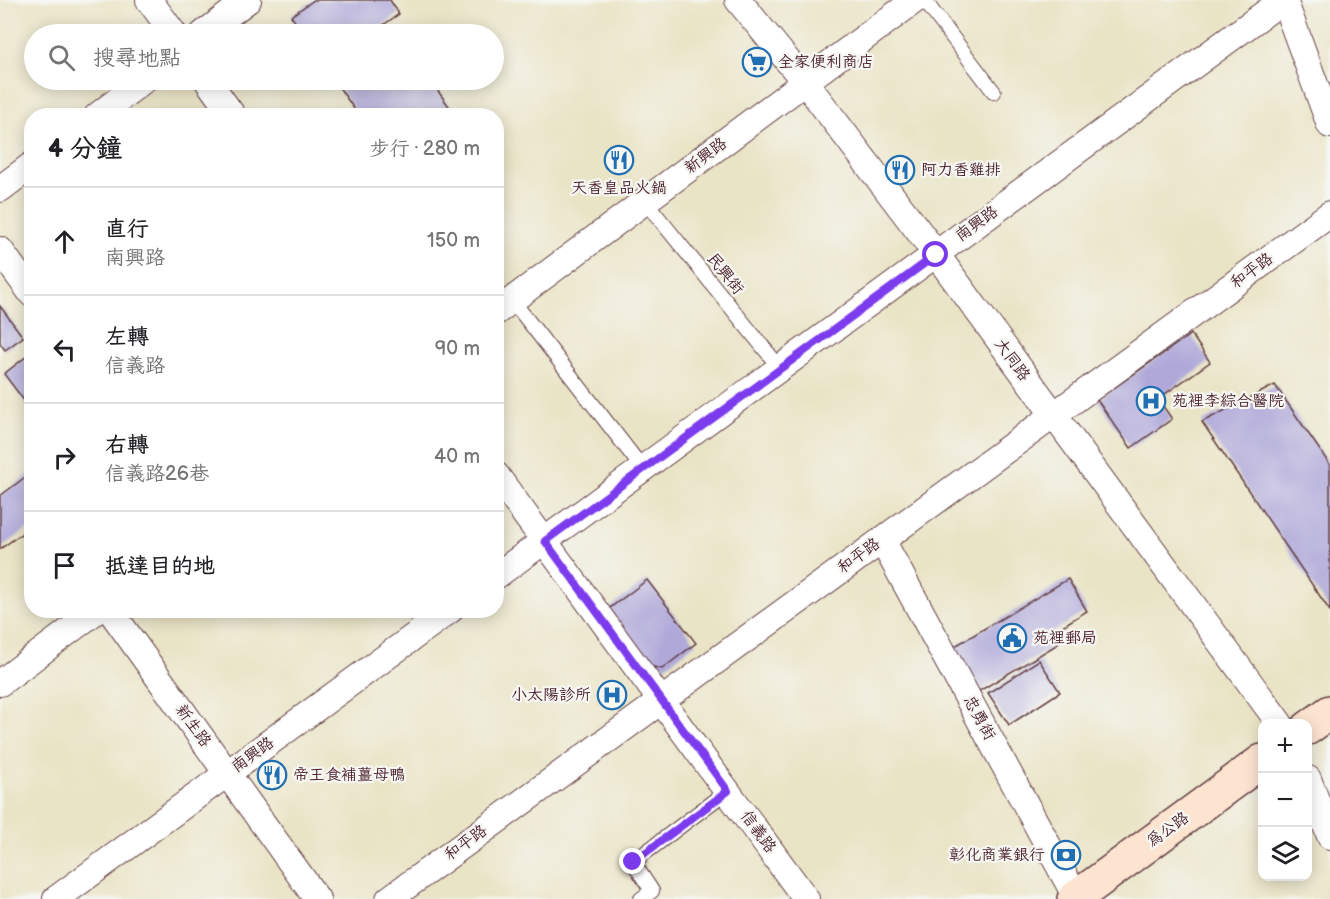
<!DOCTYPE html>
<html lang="zh-TW">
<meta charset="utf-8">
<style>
:root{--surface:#fff;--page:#f2f2f2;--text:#202124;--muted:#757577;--line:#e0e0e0}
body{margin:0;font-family:"Balsamiq Sans","LXGW WenKai TC",sans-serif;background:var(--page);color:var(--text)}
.controls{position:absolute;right:18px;bottom:18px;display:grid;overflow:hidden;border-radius:12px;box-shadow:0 3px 15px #0003}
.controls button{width:54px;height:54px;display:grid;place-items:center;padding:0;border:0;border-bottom:2px solid var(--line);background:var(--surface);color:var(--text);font:30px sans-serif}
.stop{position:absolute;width:18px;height:18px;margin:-14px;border:4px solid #7c3aed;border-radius:50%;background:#fff}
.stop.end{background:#7c3aed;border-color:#fff;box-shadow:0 2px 6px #0008}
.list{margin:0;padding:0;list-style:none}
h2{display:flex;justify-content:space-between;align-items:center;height:78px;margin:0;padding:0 24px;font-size:26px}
h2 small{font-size:20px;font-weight:400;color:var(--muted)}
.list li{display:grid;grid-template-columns:39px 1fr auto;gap:18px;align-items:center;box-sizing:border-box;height:108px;padding:0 24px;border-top:2px solid var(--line)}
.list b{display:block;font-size:22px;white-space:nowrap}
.list p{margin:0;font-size:20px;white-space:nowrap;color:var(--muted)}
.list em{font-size:20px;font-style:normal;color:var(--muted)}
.icon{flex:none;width:33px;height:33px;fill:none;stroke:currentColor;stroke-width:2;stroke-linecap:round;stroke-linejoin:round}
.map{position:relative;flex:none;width:1330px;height:899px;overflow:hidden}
.search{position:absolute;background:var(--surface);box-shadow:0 3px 15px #0003;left:24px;top:24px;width:480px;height:66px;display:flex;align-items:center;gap:15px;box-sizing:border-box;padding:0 21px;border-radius:33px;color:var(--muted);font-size:22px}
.panel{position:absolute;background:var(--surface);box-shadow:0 3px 15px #0003;left:24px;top:108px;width:480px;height:510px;border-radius:24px}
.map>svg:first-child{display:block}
</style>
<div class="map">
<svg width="1330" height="899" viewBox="0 0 1330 899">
<rect width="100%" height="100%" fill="#f6f6f2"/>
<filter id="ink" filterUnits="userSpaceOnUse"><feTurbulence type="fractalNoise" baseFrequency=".0167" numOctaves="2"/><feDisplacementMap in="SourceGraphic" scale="12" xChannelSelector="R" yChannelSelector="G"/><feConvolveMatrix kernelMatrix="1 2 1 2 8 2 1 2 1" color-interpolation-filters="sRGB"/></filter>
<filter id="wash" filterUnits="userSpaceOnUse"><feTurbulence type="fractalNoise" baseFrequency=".008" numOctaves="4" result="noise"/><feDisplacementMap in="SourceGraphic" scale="24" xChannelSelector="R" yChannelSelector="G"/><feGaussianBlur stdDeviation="1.35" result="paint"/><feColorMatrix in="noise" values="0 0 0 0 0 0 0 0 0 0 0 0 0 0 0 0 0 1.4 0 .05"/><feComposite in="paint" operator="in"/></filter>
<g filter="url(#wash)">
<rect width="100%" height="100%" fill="#eae4c6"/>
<g id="blocks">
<g fill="#afa8d9">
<path d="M314 0H390L399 14 370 34H304L291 16Z"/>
<path d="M334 80H430L456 116H359Z"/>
<path d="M0 306 23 337 5 350 0 343Z"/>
<path d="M1191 334 1210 362 1158 399 1172 419 1131 448 1097 400Z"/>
<path d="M32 352V411L4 374Z"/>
<path d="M1275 385 1330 465V611L1202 422Z"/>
<path d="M32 472V526L0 549V496Z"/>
<path d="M1068 579 1087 611 1051 633 1058 644 976 693 950 649Z"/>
<path d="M647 580 696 643 662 669 649 666 606 611Z"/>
<path d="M1039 660 1060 692 1009 725 988 693Z"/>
</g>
</g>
</g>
<g filter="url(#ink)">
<use href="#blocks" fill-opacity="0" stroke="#623d42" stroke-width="1.5"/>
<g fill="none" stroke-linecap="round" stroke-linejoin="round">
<g stroke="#623d42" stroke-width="16">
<g id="lane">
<path d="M924 0 994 92"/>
<path d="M645 201 780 368"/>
<path d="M512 300 643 469"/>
<path d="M641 899 652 891 633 862 727 791"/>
</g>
</g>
<g stroke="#623d42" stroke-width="28">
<g id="street">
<path d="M149 0 174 34"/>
<path d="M738 0 805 82 936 254 1280 724"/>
<path d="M1284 0 1330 125"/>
<path d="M203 34 248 0"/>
<path d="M207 80 233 116"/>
<path d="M97 116 144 80"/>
<path d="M0 189 32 165"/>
<path d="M0 250 32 294"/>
<path d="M496 312 915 0"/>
<path d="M496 475 806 899"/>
<path d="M882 540 1076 897"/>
<path d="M496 576 1283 0"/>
<path d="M110 610 317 899"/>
<path d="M0 683 97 610"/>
<path d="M1308 779 1330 836"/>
<path d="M56 899 450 610"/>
<path d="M389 899 1330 214"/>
</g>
</g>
<g stroke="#623d42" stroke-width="36">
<g id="secondary">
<path d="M1308 728 1330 712"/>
<path d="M1074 899 1262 761"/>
</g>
</g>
<use href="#lane" stroke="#fff" stroke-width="14"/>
<use href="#street" stroke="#fff" stroke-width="26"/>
<use href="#secondary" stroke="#fde4d1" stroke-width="33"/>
</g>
</g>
<g fill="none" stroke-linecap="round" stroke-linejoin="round" filter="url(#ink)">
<path stroke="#7c3aed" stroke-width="8" d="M633 862 728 791 545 541 936 255"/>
</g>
<defs>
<g id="supermarket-ring" transform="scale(1.5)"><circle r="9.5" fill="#f6f6f2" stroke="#1f6fb2" stroke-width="1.5"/><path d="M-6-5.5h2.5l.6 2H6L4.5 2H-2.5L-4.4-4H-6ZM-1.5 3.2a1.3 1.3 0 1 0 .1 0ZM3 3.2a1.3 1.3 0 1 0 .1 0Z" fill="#1f6fb2"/></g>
<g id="restaurant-ring" transform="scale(1.5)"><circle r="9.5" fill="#f6f6f2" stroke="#1f6fb2" stroke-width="1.5"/><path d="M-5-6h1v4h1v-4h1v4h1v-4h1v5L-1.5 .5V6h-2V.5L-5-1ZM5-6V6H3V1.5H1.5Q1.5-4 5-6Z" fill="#1f6fb2"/></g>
<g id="hospital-ring" transform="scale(1.5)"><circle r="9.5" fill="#f6f6f2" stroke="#1f6fb2" stroke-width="1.5"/><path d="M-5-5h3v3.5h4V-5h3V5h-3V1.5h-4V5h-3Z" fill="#1f6fb2"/></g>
<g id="civic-ring" transform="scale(1.5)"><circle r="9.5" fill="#f6f6f2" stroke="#1f6fb2" stroke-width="1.5"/><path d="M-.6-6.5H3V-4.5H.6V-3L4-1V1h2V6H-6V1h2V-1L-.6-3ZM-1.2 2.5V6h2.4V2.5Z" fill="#1f6fb2"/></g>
<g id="bank-ring" transform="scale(1.5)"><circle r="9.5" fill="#f6f6f2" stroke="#1f6fb2" stroke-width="1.5"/><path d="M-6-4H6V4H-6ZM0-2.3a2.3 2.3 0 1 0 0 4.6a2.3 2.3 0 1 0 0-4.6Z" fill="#1f6fb2"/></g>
</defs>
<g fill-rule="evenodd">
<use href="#supermarket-ring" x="757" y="62"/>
<use href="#restaurant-ring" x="619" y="160"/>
<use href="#restaurant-ring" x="900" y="170"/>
<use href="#hospital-ring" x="1151" y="401"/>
<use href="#civic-ring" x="1012" y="638"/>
<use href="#hospital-ring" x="612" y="695"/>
<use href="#restaurant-ring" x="272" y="775"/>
<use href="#bank-ring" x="1066" y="855"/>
</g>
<g text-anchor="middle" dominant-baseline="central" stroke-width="4.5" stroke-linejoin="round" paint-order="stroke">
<g font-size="16" fill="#4a1f2b" stroke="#f6f6f2" text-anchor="start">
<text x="778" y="62">全家便利商店</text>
<text x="921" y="170">阿力香雞排</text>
<text x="619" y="188" text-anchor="middle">天香皇品火鍋</text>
<text x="1172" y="401">苑裡李綜合醫院</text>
<text x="1033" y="638">苑裡郵局</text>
<text x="591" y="695" text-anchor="end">小太陽診所</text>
<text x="293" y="775">帝王食補薑母鴨</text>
<text x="1045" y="855" text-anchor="end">彰化商業銀行</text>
</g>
<g font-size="16" fill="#4a1f2b" stroke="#f6f6f2">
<text transform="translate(706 156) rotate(-37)">新興路</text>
<text transform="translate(977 224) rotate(-36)">南興路</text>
<text transform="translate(1252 271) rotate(-36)">和平路</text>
<text transform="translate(725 274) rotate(51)">民興街</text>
<text transform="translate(1012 360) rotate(54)">大同路</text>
<text transform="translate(859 556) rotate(-36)">和平路</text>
<text transform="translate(979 718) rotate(61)">忠勇街</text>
<text transform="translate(193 726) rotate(54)">新生路</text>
<text transform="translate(253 755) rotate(-36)">南興路</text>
<text transform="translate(1168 830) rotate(-36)">為公路</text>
<text transform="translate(758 832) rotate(54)">信義路</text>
<text transform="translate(466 843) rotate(-36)">和平路</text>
</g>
</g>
</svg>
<div class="controls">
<button>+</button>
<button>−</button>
<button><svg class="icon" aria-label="layers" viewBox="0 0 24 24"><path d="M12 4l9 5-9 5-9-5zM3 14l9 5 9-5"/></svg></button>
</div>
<div class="stop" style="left:936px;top:255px"></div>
<div class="stop end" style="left:633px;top:862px"></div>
<div class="search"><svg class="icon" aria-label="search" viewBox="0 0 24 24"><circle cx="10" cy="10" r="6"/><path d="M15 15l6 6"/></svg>搜尋地點</div>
<section class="panel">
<h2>4 分鐘<small>步行 · 280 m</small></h2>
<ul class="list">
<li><svg class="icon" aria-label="ahead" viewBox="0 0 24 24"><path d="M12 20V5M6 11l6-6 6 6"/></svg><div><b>直行</b><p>南興路</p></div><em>150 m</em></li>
<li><svg class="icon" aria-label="left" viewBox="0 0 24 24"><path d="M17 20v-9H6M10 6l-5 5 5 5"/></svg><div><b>左轉</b><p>信義路</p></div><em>90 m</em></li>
<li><svg class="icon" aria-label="right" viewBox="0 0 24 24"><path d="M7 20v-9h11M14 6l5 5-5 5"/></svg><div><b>右轉</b><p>信義路26巷</p></div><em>40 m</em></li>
<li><svg class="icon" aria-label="arrive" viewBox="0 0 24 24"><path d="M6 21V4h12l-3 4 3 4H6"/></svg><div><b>抵達目的地</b></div></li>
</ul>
</section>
</div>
